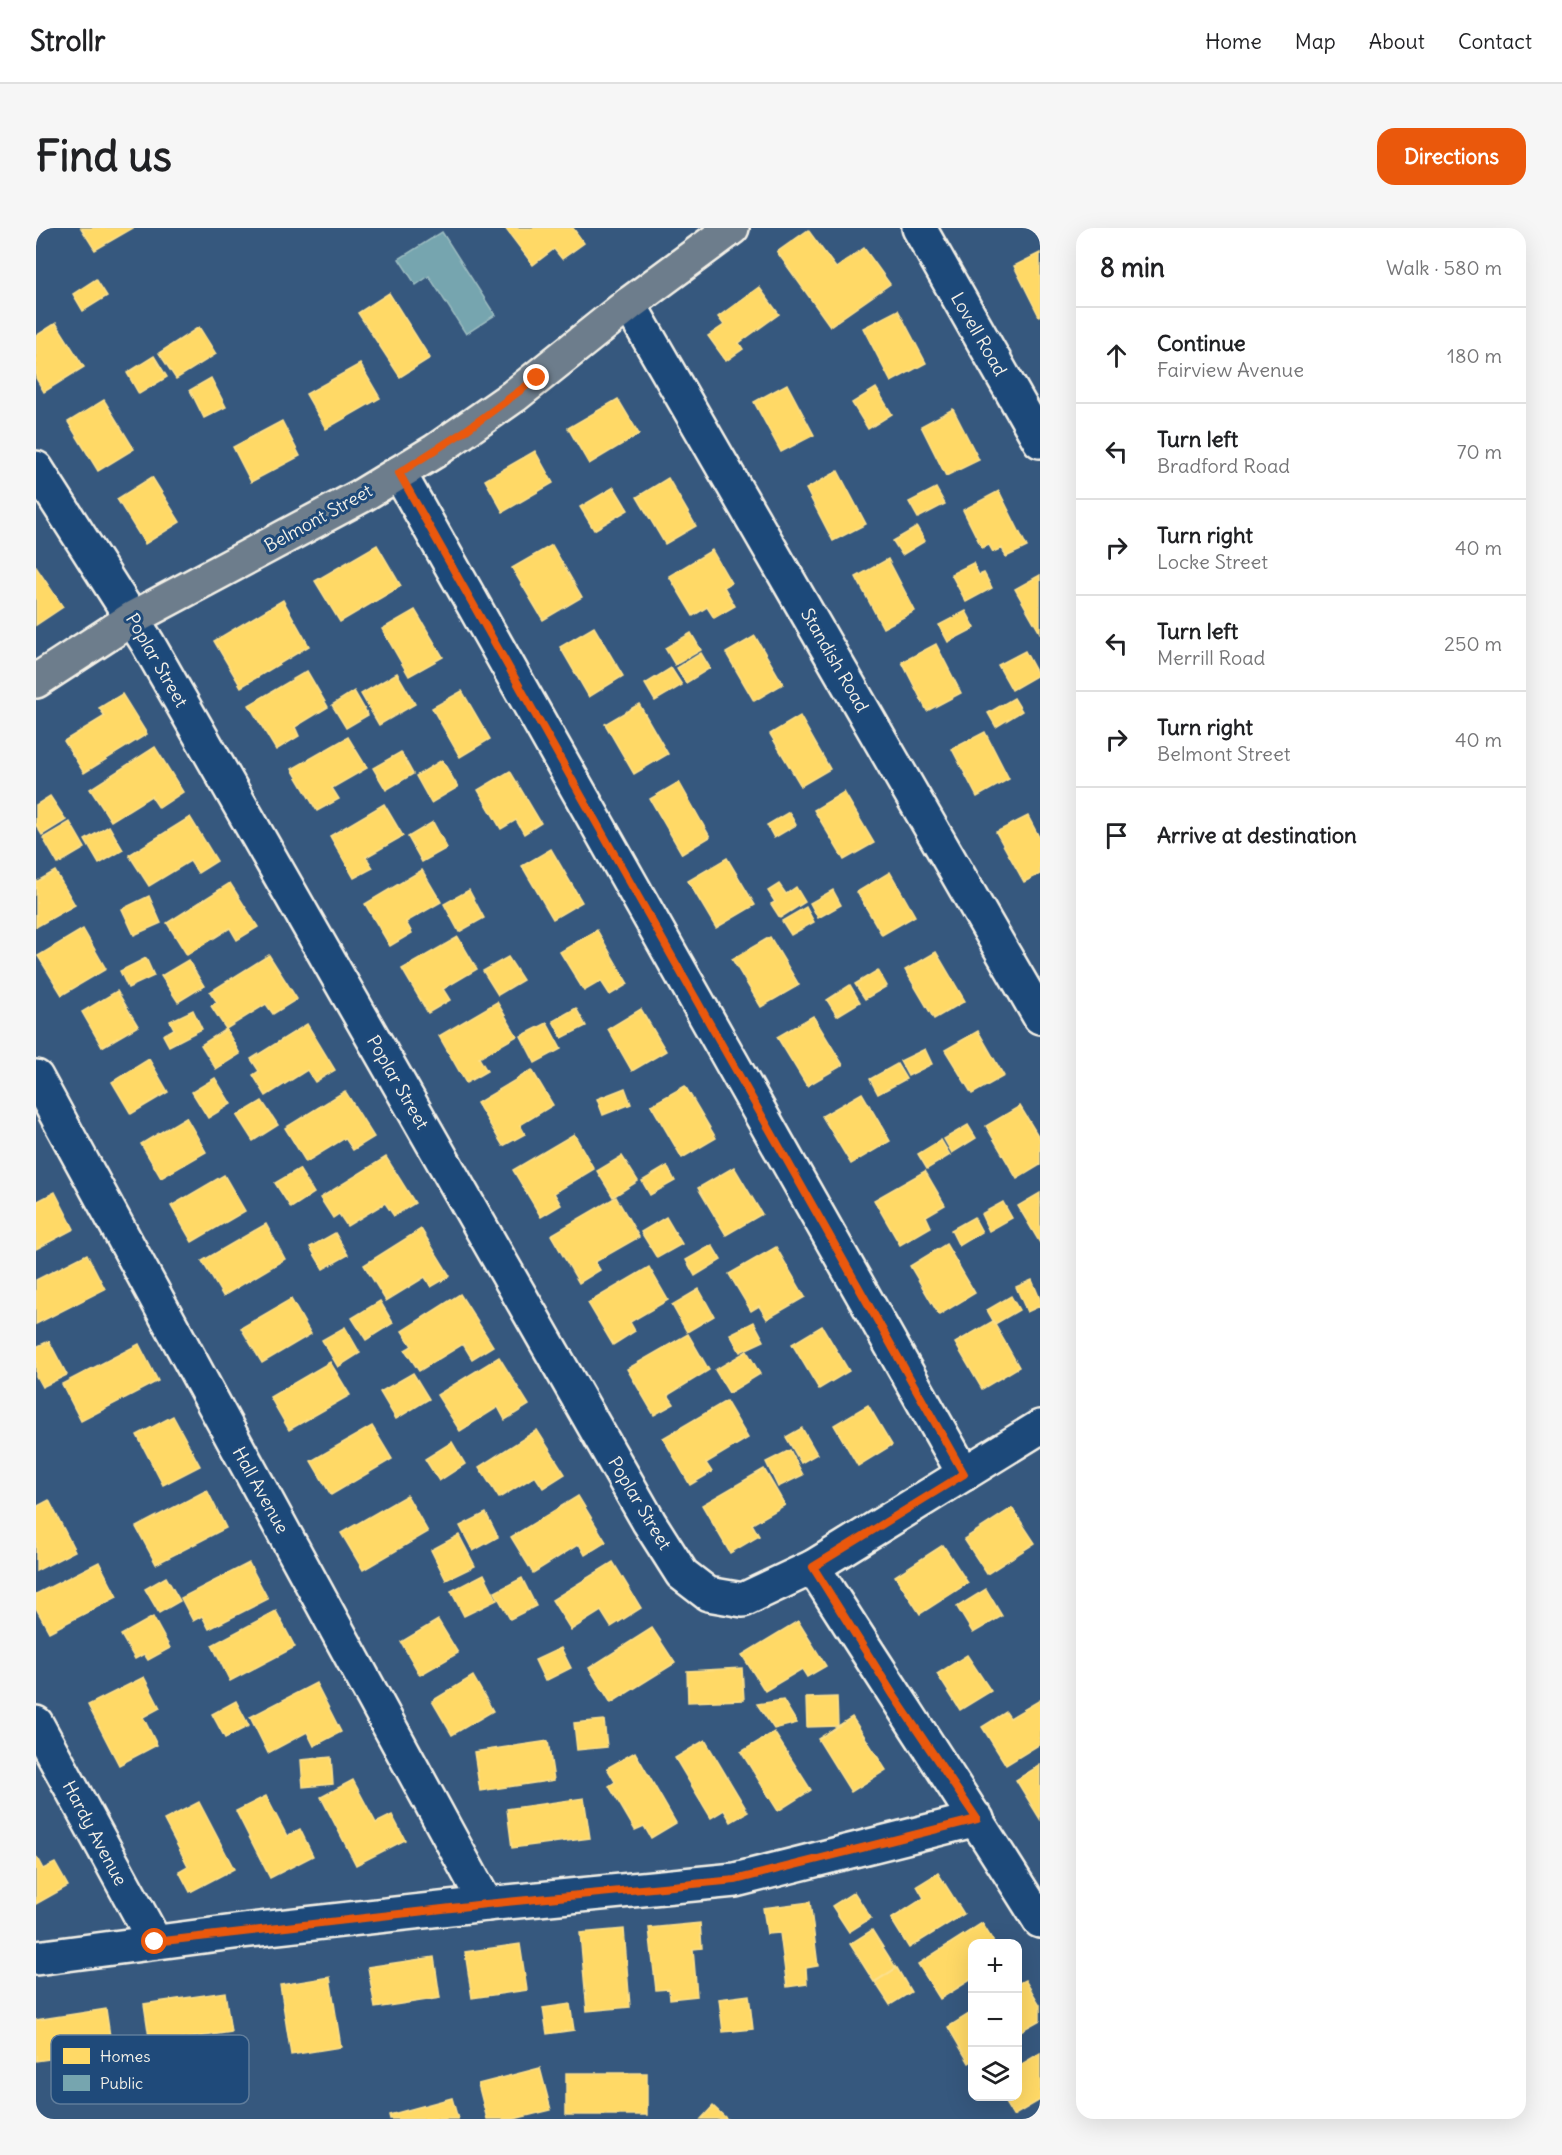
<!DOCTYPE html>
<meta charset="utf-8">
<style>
:root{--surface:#fff;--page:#f6f6f6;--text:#202124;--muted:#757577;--line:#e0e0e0;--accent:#ea580c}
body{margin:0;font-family:Delius,sans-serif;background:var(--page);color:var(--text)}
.controls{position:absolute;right:18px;bottom:18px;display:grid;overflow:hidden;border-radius:12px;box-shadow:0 6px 24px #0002}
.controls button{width:54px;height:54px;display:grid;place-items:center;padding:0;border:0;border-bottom:2px solid var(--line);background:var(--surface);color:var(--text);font:30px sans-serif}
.stop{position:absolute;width:18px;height:18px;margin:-14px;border:4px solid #ea580c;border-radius:50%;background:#fff}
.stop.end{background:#ea580c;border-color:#fff;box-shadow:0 2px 6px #0008}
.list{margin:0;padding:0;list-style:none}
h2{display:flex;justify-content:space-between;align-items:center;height:78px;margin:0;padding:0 24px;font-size:26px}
h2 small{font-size:20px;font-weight:400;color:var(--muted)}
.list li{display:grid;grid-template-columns:39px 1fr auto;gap:18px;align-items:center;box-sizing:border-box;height:96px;padding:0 24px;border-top:2px solid var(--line)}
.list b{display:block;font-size:22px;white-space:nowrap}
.list p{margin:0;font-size:20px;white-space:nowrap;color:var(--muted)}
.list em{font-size:20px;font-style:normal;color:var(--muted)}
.icon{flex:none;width:33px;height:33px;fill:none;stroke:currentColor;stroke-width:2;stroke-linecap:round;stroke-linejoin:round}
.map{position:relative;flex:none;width:1004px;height:1891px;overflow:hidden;border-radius:18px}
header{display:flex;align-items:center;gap:36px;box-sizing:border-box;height:84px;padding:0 30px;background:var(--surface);border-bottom:2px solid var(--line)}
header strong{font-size:28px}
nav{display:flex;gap:33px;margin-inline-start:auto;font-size:21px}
.intro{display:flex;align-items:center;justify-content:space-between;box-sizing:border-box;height:144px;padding:0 36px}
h1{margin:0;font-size:42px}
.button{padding:15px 27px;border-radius:18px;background:var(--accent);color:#fff;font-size:21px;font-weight:700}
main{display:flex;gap:36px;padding:0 36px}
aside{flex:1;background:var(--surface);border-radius:18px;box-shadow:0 6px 24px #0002}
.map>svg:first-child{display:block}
</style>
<header>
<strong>Strollr</strong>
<nav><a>Home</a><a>Map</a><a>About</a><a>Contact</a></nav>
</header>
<div class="intro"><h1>Find us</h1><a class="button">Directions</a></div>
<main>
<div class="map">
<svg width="1004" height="1891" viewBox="0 0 1004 1891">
<rect width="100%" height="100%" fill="#36587e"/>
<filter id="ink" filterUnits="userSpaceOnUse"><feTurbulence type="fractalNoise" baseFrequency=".0167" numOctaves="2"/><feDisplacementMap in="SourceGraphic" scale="12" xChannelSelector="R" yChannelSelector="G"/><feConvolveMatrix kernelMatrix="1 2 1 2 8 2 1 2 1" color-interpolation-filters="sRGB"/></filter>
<g filter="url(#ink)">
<g fill="#ffd966" stroke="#fce08d" stroke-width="1.5">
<path d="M45 0H97L59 22Z"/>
<path d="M469 0H537L548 15 526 31 518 21 497 37Z"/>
<path d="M772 2 800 40 828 20 854 56 794 98 741 24Z"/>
<path d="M1004 25V87L1003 88 978 38Z"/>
<path d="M60 51 71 68 47 83 37 66Z"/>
<path d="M723 59 743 86 703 115 707 121 690 133 672 108 688 97 682 89Z"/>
<path d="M353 65 394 130 364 149 322 85Z"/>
<path d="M862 82 890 135 855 154 827 100Z"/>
<path d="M20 95 48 139 8 164 0 150V108Z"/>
<path d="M163 99 180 126 140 151 123 125Z"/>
<path d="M118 128 131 149 103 166 91 145Z"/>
<path d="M324 136 344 170 290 201 270 166Z"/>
<path d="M175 150 190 179 168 190 154 162Z"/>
<path d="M751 156 778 207 745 224 718 174Z"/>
<path d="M840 160 856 186 832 201 816 175Z"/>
<path d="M582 171 603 206 553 236 532 200Z"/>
<path d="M68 172 98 221 62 243 32 194Z"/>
<path d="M917 181 943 232 910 248 885 198Z"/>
<path d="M246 193 264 228 215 254 197 219Z"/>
<path d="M499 223 517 255 467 284 449 252Z"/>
<path d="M802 243 830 296 797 313 770 261Z"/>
<path d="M116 249 144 294 109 316 81 271Z"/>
<path d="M632 250 660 298 629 316 601 269Z"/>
<path d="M578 259 592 282 558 302 544 279Z"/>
<path d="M900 260 909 276 882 290 873 274Z"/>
<path d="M963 263 991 319 970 329 966 320 957 324 953 317 946 320 927 282Z"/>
<path d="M881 299 889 313 866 327 857 313Z"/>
<path d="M341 317 365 358 304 394 279 353Z"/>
<path d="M516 317 546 369 507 392 476 340Z"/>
<path d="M676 322 695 355 688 359 699 378 678 390 671 379 657 388 633 348Z"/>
<path d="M852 331 879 383 847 400 820 349Z"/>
<path d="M937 335 943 347 948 345 956 360 930 374 915 346Z"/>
<path d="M0 339 27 379 0 397Z"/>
<path d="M1004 347V405L979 361Z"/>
<path d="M247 372 273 418 205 459 178 413Z"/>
<path d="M379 382 407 429 373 448 346 401Z"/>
<path d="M930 383 939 400 912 414 903 397Z"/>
<path d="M558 399 587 448 553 469 524 419Z"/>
<path d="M655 405 665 422 639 437 629 420Z"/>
<path d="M719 408 747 456 718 473 690 425Z"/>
<path d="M900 416 925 465 891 483 866 434Z"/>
<path d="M989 423 1002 447 976 462 962 437Z"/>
<path d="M665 425 674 440 650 455 641 440Z"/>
<path d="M635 440 646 457 619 473 609 456Z"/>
<path d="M271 443 292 479 259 499 263 508 240 522 213 477Z"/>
<path d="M361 445 379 476 343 497 325 466Z"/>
<path d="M318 463 332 487 310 500 296 477Z"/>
<path d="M426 463 454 511 424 529 396 480Z"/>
<path d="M86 466 111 506 48 545 28 513 69 488 63 480Z"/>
<path d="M978 470 986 483 960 499 952 485Z"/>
<path d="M603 476 632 526 598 546 569 496Z"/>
<path d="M764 488 794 541 765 558 734 506Z"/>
<path d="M949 504 973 551 941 569 916 521Z"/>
<path d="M312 509 331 540 296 560 303 571 281 583 256 541Z"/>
<path d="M119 519 147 564 123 580 115 568 75 593 54 561Z"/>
<path d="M365 524 377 546 350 562 337 540Z"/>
<path d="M406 532 422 559 395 575 380 548Z"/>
<path d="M474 543 505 595 488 606 480 592 465 601 442 562Z"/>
<path d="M643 554 674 609 646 626 614 571Z"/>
<path d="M808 564 838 615 808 632 778 582Z"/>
<path d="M14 568 30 592 6 607 0 597V577Z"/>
<path d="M348 576 367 608 330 629 337 640 318 650 294 608Z"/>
<path d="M753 584 760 597 738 610 731 597Z"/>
<path d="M992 588 1004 611V646L988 654 960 604Z"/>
<path d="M154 589 181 633 162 645 154 633 113 658 93 627Z"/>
<path d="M34 594 49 620 22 636 7 610Z"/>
<path d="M397 594 411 620 386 634 372 609Z"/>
<path d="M73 598 87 622 63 636 49 612Z"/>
<path d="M515 621 546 674 517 691 486 638Z"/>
<path d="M691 630 719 677 680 700 652 653Z"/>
<path d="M386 642 405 674 370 694 376 705 354 718 329 676Z"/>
<path d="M19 643 39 677 0 699V654Z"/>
<path d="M854 644 879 688 846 707 821 664Z"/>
<path d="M194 655 222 699 201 712 194 700 151 727 131 695Z"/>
<path d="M743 656 750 666 760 659 769 674 744 690 735 676 739 674 732 663Z"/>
<path d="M433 662 448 690 423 704 408 676Z"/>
<path d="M797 662 805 677 782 690 774 675Z"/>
<path d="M113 668 125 695 98 707 86 681Z"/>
<path d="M770 679 778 694 755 707 746 693Z"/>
<path d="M47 701 70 741 26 767 2 728Z"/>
<path d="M561 702 592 756 574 767 565 753 548 763 524 724Z"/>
<path d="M422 709 441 741 407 761 414 772 392 785 366 741Z"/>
<path d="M734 709 763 757 725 779 696 731Z"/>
<path d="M900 724 929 773 898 791 869 742Z"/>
<path d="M233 727 261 771 237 786 230 776 190 801 175 778 181 774 174 764Z"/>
<path d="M472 729 487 752 462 767 447 743Z"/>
<path d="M110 730 118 748 92 760 84 743Z"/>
<path d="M152 732 168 758 142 774 125 748Z"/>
<path d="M842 742 851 758 829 771 819 756Z"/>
<path d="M814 757 824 774 801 788 791 772Z"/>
<path d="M81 763 102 798 66 819 46 784Z"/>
<path d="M461 774 481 808 443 830 451 843 430 855 403 808Z"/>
<path d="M540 780 550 798 526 810 517 793Z"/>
<path d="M605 781 630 823 596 843 572 801Z"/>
<path d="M157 782 166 801 133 818 127 807 138 801 134 793Z"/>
<path d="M777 788 807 837 771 858 741 809Z"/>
<path d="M511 795 525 821 499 835 485 808Z"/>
<path d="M271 796 299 842 279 854 271 842 230 868 217 847 223 843 215 831Z"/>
<path d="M190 801 204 826 180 841 165 817Z"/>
<path d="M942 803 968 848 936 866 909 822Z"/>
<path d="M889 821 896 836 872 848 864 833Z"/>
<path d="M113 831 132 864 95 886 76 854Z"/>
<path d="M861 836 870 851 842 866 834 851Z"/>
<path d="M496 842 517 877 484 897 489 906 467 918 441 875Z"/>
<path d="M179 850 195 876 172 890 156 864Z"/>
<path d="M649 858 680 910 646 930 615 877Z"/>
<path d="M589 860 595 876 567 887 561 871Z"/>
<path d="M309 863 338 909 317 922 309 910 270 934 249 900Z"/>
<path d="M826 865 854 913 815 936 786 888Z"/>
<path d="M226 873 242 897 217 913 201 888Z"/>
<path d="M984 878 1004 911V937L981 951 950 898Z"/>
<path d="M150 889 170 924 125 950 105 916Z"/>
<path d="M932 897 940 910 916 925 908 911Z"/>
<path d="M538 906 558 941 518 965 525 977 505 989 477 942Z"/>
<path d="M905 912 914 927 891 941 882 926Z"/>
<path d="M586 928 602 953 577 969 561 943Z"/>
<path d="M350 929 379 975 358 988 349 975 311 998 303 986 297 990 284 970Z"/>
<path d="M631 938 639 953 614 967 606 953Z"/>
<path d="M698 939 726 986 690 1007 662 960Z"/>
<path d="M263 941 278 965 255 980 239 955Z"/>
<path d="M889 943 909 977 890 988 895 999 864 1017 838 972Z"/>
<path d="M188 947 209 983 156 1014 135 978Z"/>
<path d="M19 964 38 1001 0 1021V974Z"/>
<path d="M1004 965V1015L982 978Z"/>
<path d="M580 969 603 1009 559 1034 564 1042 543 1055 515 1007Z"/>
<path d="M967 974 976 990 953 1003 945 986Z"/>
<path d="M630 989 646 1016 621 1030 605 1004Z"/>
<path d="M938 989 946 1004 923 1018 915 1002Z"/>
<path d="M230 996 249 1031 187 1068 166 1033Z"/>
<path d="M385 1001 414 1048 395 1059 389 1049 350 1073 328 1037Z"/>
<path d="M299 1005 312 1027 287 1041 274 1019Z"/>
<path d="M910 1016 939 1065 903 1087 874 1038Z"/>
<path d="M676 1017 685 1032 659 1048 650 1032Z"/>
<path d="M740 1019 769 1069 731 1091 723 1078 715 1083 693 1046Z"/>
<path d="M51 1026 69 1061 0 1096V1052Z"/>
<path d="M613 1039 632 1072 594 1094 599 1103 577 1117 552 1075Z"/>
<path d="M996 1052 1004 1071V1078L991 1084 980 1059Z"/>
<path d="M663 1061 678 1088 651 1104 636 1077Z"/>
<path d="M424 1066 457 1118 436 1131 427 1116 383 1143 369 1122 376 1118 366 1103Z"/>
<path d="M975 1068 983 1082 959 1096 951 1082Z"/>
<path d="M255 1071 275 1106 226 1135 205 1100Z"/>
<path d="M344 1073 357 1095 330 1112 316 1090Z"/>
<path d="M957 1093 983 1139 946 1161 919 1115Z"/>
<path d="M718 1094 728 1113 704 1124 694 1106Z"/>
<path d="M786 1098 813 1143 783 1161 756 1116Z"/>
<path d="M309 1099 324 1125 302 1139 286 1112Z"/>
<path d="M652 1106 673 1142 632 1167 638 1176 618 1187 591 1141Z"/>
<path d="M13 1113 31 1147 6 1159 0 1148V1119Z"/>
<path d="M103 1116 122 1153 45 1193 26 1156Z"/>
<path d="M711 1123 724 1146 693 1165 679 1142Z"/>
<path d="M463 1129 493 1177 469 1192 462 1179 424 1203 401 1167Z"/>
<path d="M294 1134 314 1167 253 1202 234 1169Z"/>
<path d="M377 1145 393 1171 360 1191 344 1164Z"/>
<path d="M690 1173 712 1210 670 1235 676 1244 654 1257 627 1210Z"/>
<path d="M832 1177 856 1217 822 1238 798 1197Z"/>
<path d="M137 1188 164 1238 127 1257 101 1207Z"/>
<path d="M336 1198 356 1231 295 1267 275 1233Z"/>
<path d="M766 1200 781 1226 765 1235 750 1209Z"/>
<path d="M501 1202 529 1246 507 1260 499 1248 463 1270 443 1239Z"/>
<path d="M416 1214 429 1236 403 1253 389 1231Z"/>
<path d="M754 1222 767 1247 742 1259 730 1234Z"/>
<path d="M728 1241 749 1277 716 1296 723 1308 694 1325 666 1277Z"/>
<path d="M171 1262 190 1300 120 1336 100 1299Z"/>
<path d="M371 1267 392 1304 327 1342 305 1305Z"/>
<path d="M542 1268 570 1314 549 1327 543 1316 497 1345 475 1309Z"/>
<path d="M13 1272 39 1323 0 1343V1279Z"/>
<path d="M976 1280 999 1315 951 1346 928 1311Z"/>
<path d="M450 1285 462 1309 437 1323 424 1298Z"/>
<path d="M423 1307 439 1338 410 1352 395 1322Z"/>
<path d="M907 1317 932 1355 884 1386 859 1348Z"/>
<path d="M63 1334 81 1369 13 1404 0 1380V1366Z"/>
<path d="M577 1334 605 1380 575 1399 565 1383 535 1402 516 1372Z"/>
<path d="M213 1335 232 1371 173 1401 166 1388 157 1393 145 1370Z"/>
<path d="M448 1346 461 1372 428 1388 415 1363Z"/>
<path d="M130 1349 144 1373 123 1385 109 1361Z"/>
<path d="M486 1350 500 1378 474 1391 459 1364Z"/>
<path d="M950 1361 966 1388 937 1405 921 1379Z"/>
<path d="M240 1383 259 1419 194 1453 176 1417Z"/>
<path d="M117 1389 134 1420 112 1432 108 1426 99 1431 85 1407Z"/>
<path d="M402 1392 422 1425 384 1447 365 1414Z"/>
<path d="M762 1393 790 1438 771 1449 766 1441 729 1463 706 1427Z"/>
<path d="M616 1400 639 1435 575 1475 553 1440Z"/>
<path d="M525 1420 535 1440 509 1453 499 1432Z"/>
<path d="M931 1427 955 1463 924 1482 901 1446Z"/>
<path d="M706 1440 708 1472 652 1474 651 1443Z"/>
<path d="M437 1448 457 1483 416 1507 396 1473Z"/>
<path d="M108 1449 124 1480 107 1489 121 1517 83 1537 52 1477Z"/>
<path d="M280 1455 305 1504 278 1518 271 1504 232 1525 214 1489Z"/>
<path d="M801 1469 802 1498 771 1499 770 1470Z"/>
<path d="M747 1472 761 1495 738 1501 721 1476Z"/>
<path d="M1004 1472V1516L970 1537 946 1499 970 1484 974 1490Z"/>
<path d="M200 1473 213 1498 189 1510 176 1486Z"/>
<path d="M816 1489 850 1542 815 1564 782 1511Z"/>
<path d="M568 1492 571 1519 541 1522 538 1495Z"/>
<path d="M738 1504 775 1562 742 1583 705 1524Z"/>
<path d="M669 1512 712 1584 695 1594 688 1582 675 1590 639 1530Z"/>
<path d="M512 1513 518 1552 444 1563 438 1524Z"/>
<path d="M599 1524 640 1595 615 1610 608 1598 599 1602 573 1558 579 1554 571 1540Z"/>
<path d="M295 1529 297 1556 267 1559 265 1532Z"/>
<path d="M1004 1537V1591L980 1552Z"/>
<path d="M317 1552 340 1595 356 1587 369 1612 320 1637 285 1569Z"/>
<path d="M230 1568 251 1608 264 1601 277 1628 234 1650 200 1583Z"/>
<path d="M548 1570 554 1610 476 1620 471 1581Z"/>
<path d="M163 1574 198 1641 154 1664 143 1643 152 1638 128 1592Z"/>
<path d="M0 1628 7 1641 19 1635 32 1658 0 1676Z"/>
<path d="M902 1645 928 1686 873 1720 855 1691 888 1670 881 1658Z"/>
<path d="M818 1664 835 1690 813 1704 796 1678Z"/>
<path d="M774 1674 782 1738 770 1740 771 1756 751 1759 744 1705 731 1706 727 1680Z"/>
<path d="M664 1695 666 1720 657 1721 661 1768 634 1771 633 1761 620 1762 613 1700Z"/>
<path d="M946 1695 959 1716H936V1751L904 1771 882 1736Z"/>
<path d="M588 1701 594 1779 551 1783 544 1705Z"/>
<path d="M836 1702 860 1740 838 1754 814 1716Z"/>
<path d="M484 1716 491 1762 436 1770 429 1724Z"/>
<path d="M398 1729 404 1770 339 1780 332 1739Z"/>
<path d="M861 1740 875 1764 854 1777 839 1754Z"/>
<path d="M294 1749 305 1819 255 1827 244 1757Z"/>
<path d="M989 1752 1004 1777V1792L981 1805V1756Z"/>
<path d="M189 1764 195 1804 114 1816 108 1776Z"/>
<path d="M713 1767 717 1801 687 1804 683 1771Z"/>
<path d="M534 1776 538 1802 511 1806 507 1780Z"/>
<path d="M70 1781 76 1822 0 1833V1792Z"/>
<path d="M936 1784V1833L933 1835 912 1799Z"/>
<path d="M1004 1825V1872L977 1888 965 1868H981V1839Z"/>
<path d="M504 1840 515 1882 478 1891H451L442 1856Z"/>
<rect x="530" y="1845" width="81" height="42"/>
<path d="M416 1870 422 1891H354L353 1887Z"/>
<path d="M677 1878 691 1891H665Z"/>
</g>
<path fill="#76a5af" stroke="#9cbcc0" stroke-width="1.5" d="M406 4 459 87 430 106 393 48 380 57 363 31Z"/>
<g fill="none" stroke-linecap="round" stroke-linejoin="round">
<g stroke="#f4f1e8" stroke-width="38">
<g id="minor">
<path d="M883 0 1004 213"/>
<path d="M593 76 1004 789"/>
<path d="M0 240 111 414 613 1294 646 1346 672 1366 707 1372 777 1339 1004 1199"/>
<path d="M363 245 928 1246"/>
<path d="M0 849 450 1676"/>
<path d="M777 1339C852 1457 930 1574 1004 1693"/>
<path d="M0 1495 119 1714"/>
<path d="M0 1730 206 1703 450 1676 699 1652 941 1591"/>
</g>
</g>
<g stroke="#f4f1e8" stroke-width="38">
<path id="major" d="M0 453 97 390 325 268 399 223 478 168 593 76 696 0"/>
</g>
<use href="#minor" stroke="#1f4a7a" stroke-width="33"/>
<use href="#major" stroke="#6d7d8c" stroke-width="33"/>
</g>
</g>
<g fill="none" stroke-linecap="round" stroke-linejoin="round" filter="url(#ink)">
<path stroke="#ea580c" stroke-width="8" d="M119 1714 450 1676 699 1652 941 1591 858 1468 777 1339 928 1246 363 245 429 203 501 150"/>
</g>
<g text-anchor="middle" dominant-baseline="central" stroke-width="6" stroke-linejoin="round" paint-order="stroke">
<g font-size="18" fill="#f4f1e8" stroke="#1f4a7a">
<text transform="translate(943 106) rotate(60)">Lovell Road</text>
<text transform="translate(282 290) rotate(-29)">Belmont Street</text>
<text transform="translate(121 432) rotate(60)">Poplar Street</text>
<text transform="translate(799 432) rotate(60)">Standish Road</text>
<text transform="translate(362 854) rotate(60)">Poplar Street</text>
<text transform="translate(225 1262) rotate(61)">Hall Avenue</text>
<text transform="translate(604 1275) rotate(59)">Poplar Street</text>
<text transform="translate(59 1605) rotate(62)">Hardy Avenue</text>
</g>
</g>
<rect x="15" y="1807" width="198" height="69" rx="9" fill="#1f4a7a" stroke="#5f7c9b" stroke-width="1.5"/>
<rect x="27" y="1820" width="27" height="16" fill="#ffd966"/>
<rect x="27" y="1847" width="27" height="16" fill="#76a5af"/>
<g font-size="16" fill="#f4f1e8">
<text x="64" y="1834">Homes</text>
<text x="64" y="1861">Public</text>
</g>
</svg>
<div class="controls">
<button>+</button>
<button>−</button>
<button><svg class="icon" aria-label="layers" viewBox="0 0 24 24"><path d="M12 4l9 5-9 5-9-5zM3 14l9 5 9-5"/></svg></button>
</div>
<div class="stop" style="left:119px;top:1714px"></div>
<div class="stop end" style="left:501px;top:150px"></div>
</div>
<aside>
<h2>8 min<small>Walk · 580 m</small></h2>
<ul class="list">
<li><svg class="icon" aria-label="ahead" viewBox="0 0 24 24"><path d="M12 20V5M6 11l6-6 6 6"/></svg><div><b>Continue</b><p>Fairview Avenue</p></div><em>180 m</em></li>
<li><svg class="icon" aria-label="left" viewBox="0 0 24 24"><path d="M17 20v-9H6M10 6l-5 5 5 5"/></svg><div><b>Turn left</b><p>Bradford Road</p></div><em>70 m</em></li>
<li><svg class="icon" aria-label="right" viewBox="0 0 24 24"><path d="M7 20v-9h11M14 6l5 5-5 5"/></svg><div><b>Turn right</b><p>Locke Street</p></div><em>40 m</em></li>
<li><svg class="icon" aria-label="left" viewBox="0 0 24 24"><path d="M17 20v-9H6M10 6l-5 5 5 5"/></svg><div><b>Turn left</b><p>Merrill Road</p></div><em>250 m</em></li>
<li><svg class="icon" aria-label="right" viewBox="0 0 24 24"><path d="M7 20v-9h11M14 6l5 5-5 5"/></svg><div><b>Turn right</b><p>Belmont Street</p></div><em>40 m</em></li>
<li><svg class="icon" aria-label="arrive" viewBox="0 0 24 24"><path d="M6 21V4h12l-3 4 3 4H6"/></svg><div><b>Arrive at destination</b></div></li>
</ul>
</aside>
</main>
